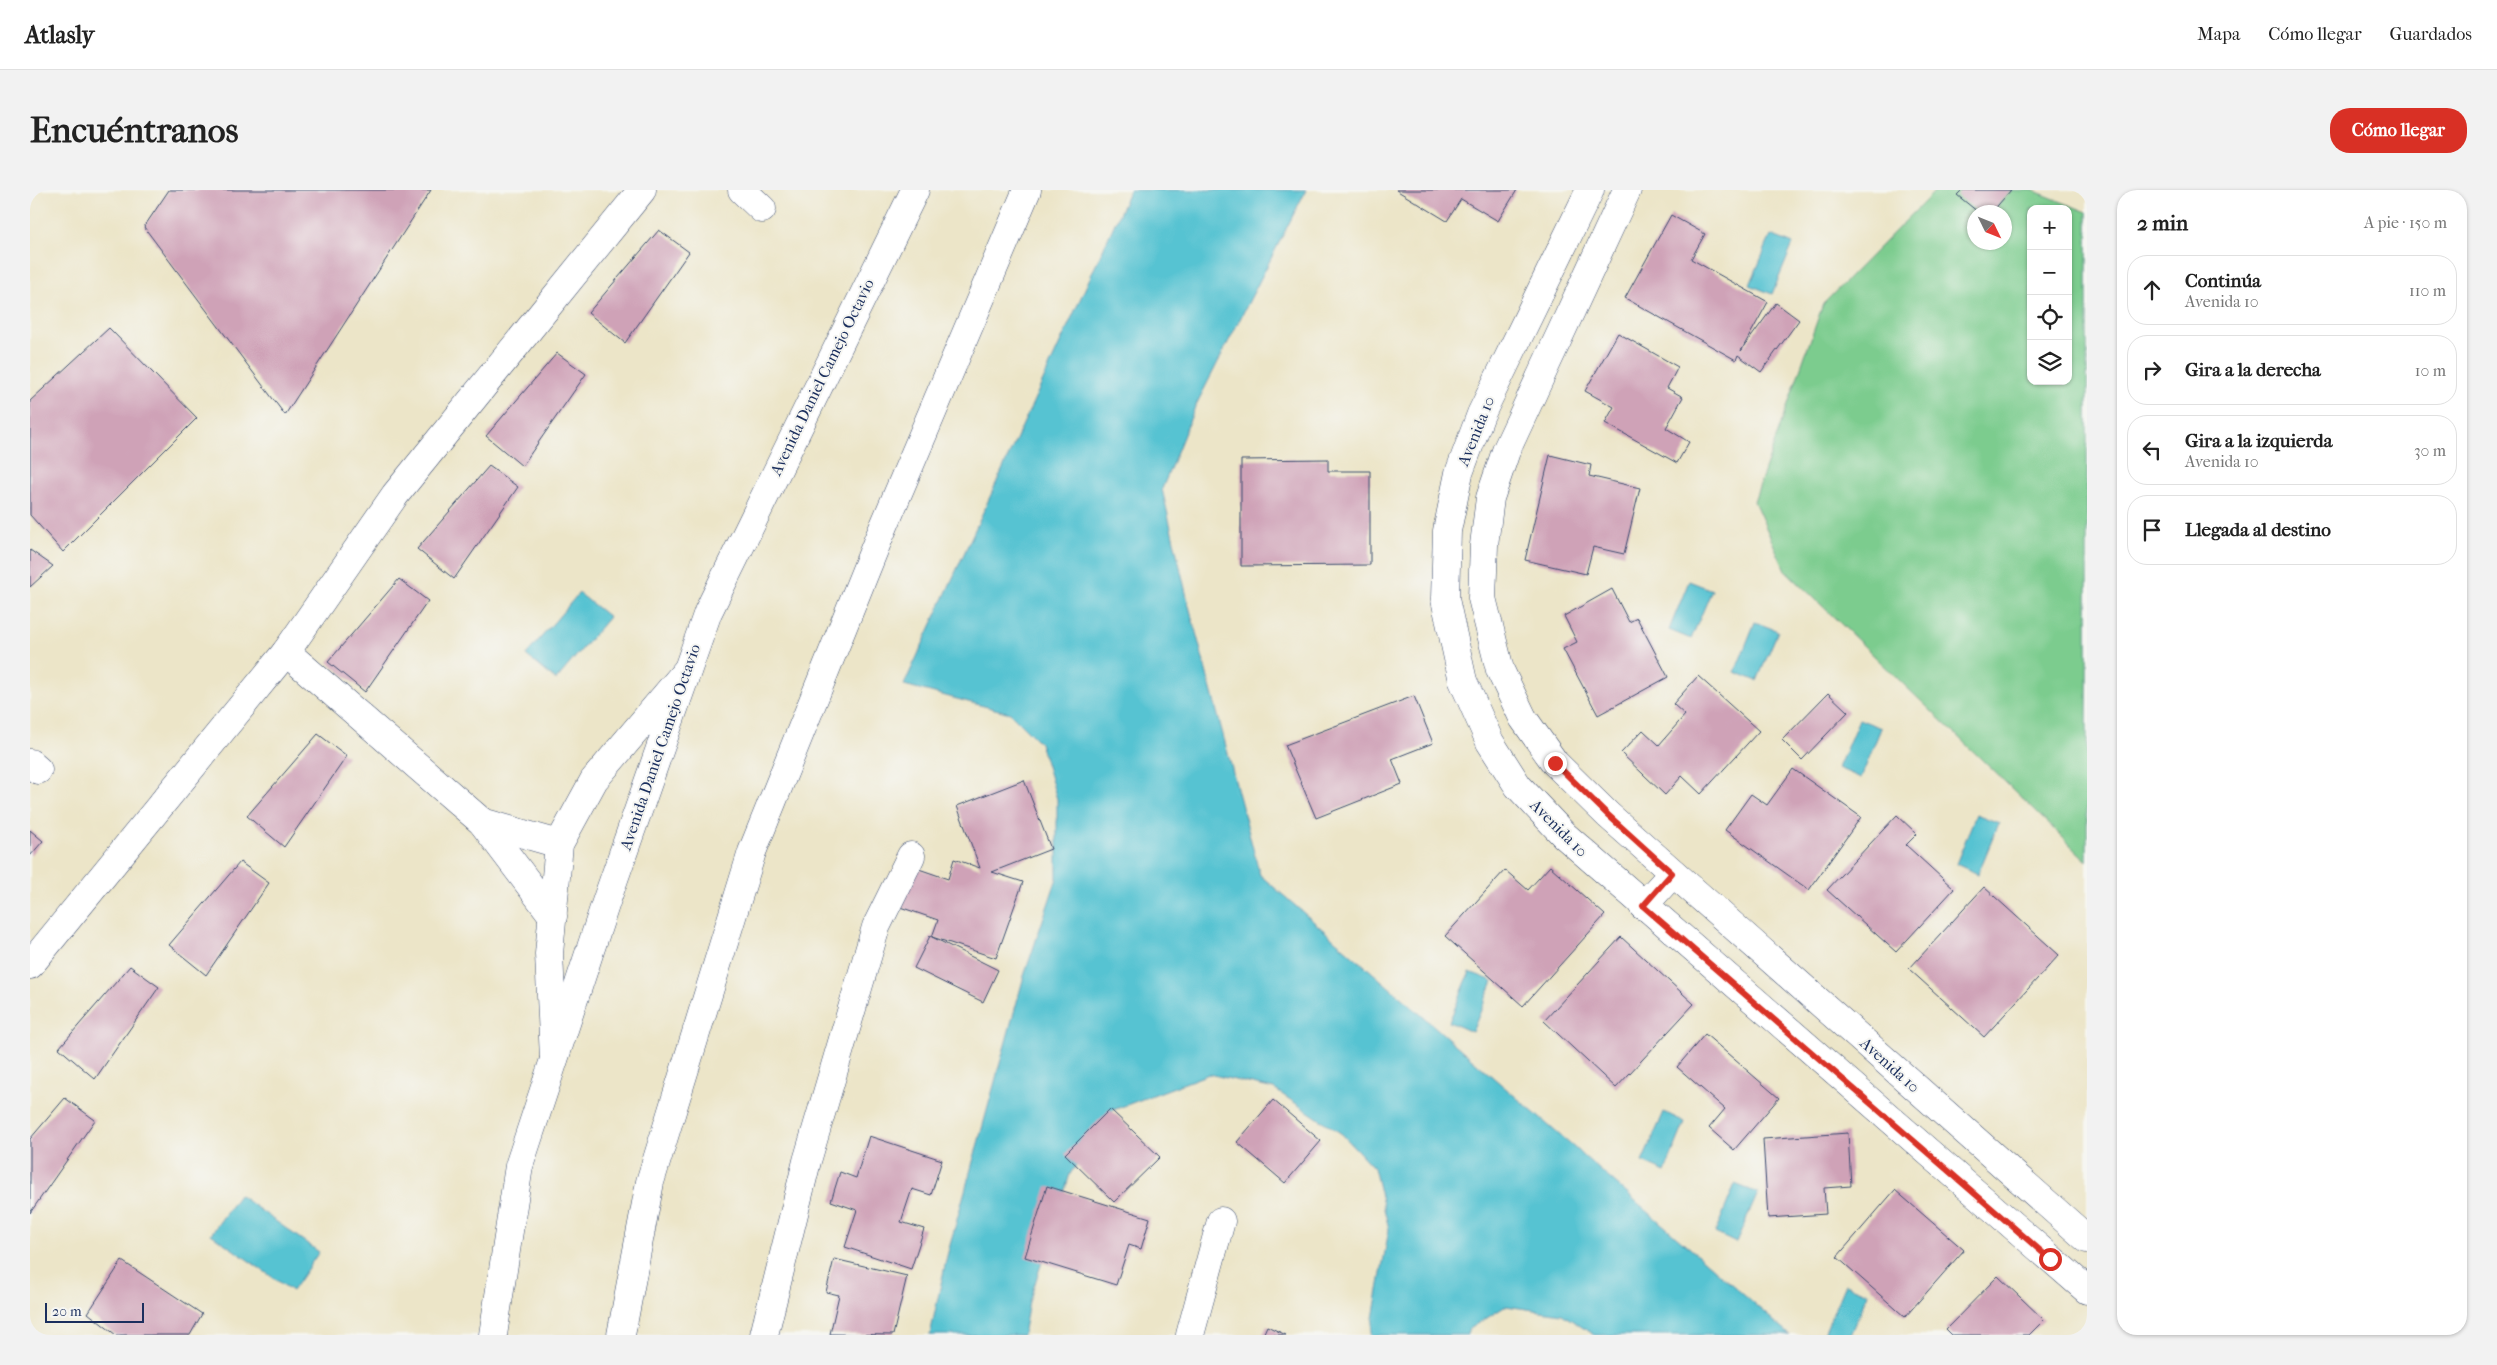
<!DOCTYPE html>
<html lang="es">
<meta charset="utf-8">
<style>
:root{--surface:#fff;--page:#f2f2f2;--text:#222;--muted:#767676;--line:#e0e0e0;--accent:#d93025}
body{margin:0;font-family:"IM FELL French Canon",serif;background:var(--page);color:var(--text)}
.controls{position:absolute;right:15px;top:15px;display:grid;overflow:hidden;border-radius:10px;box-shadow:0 1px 4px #0004}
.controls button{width:45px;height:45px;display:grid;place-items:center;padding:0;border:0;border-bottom:1px solid var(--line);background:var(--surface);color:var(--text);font:25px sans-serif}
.compass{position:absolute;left:1937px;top:15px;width:45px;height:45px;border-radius:50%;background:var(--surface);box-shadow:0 1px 4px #0004;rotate:133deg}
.scale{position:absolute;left:15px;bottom:12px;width:99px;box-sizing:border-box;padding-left:5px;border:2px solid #1b2f5e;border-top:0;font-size:14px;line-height:18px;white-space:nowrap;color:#1b2f5e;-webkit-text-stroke:4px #f6f6f2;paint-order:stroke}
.stop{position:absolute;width:15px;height:15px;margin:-11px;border:4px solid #d93025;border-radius:50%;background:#fff}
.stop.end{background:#d93025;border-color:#fff;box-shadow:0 1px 5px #0008}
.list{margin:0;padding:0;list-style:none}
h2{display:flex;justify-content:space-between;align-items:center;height:65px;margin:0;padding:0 20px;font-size:21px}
h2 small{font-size:16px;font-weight:400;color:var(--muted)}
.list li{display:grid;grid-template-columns:32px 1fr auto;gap:15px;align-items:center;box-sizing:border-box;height:70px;margin:0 10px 10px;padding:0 10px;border:1px solid var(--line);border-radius:20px}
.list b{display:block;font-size:19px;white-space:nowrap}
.list p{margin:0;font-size:16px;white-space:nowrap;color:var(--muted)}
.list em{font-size:16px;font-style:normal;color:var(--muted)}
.icon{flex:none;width:28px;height:28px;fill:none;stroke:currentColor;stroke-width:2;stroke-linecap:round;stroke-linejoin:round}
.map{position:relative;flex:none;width:2057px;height:1145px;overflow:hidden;border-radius:20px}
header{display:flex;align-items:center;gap:30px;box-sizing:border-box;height:70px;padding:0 25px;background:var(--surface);border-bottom:1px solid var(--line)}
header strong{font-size:24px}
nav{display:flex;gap:28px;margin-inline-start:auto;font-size:18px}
.intro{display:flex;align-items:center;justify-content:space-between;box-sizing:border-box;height:120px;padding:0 30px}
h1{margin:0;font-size:35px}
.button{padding:12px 22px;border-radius:20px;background:var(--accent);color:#fff;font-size:18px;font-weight:700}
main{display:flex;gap:30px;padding:0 30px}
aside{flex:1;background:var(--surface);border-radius:20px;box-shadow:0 1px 4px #0004}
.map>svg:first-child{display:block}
</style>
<header>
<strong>Atlasly</strong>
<nav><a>Mapa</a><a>Cómo llegar</a><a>Guardados</a></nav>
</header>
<div class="intro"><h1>Encuéntranos</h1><a class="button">Cómo llegar</a></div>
<main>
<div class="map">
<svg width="2057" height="1145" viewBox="0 0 2057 1145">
<rect width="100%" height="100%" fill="#f6f6f2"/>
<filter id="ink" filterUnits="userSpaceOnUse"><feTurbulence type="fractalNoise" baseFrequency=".02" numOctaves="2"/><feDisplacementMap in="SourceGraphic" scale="10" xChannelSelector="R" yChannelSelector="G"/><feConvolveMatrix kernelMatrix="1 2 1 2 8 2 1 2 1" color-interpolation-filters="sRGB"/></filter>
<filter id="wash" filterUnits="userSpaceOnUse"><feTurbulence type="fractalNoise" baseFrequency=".0096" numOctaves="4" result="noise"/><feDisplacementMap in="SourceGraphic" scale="20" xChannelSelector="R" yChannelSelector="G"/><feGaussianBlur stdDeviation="1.12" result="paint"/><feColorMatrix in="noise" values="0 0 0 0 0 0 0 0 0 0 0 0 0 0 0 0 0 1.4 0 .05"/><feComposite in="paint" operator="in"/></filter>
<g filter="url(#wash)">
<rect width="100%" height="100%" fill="#ece5c8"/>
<path fill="#7bcc8e" stroke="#4b7e76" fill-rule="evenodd" d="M1906 0H2002L2057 22V671L1755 380 1724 311 1793 114ZM2001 19H2038V191H2001ZM1944 22H1974V52H1944Z"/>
<g fill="#57c3d2" stroke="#397998">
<path d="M1100 0H1276L1165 217 1132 299 1159 416 1230 685 1760 1145H1564L1532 1124 1476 1116 1438 1140 1437 1145H1340L1359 1039 1344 978 1312 944 1244 899 1179 884 1083 920 1040 984 999 1112 993 1145H900L917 1066 994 786 1027 688V609L1010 553 980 523 874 495Z"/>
<path d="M1741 45 1763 54 1742 104 1720 95Z"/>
<path d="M1659 391 1682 400 1661 449 1639 440Z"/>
<path d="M549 403 579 427 526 490 496 465Z"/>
<path d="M1725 432 1748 441 1727 491 1705 482Z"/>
<path d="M1829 529 1851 538 1831 588 1808 578Z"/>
<path d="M1946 624 1969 633 1948 684 1926 674Z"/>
<path d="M1440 782 1463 791 1442 842 1419 832Z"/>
<path d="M1634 922 1655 932 1635 982 1612 972Z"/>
<path d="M1705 994 1728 1003 1706 1053 1685 1043Z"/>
<path d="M209 1005 289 1062 262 1101 181 1044Z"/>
<path d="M1815 1094 1838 1103 1820 1145H1797L1794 1144Z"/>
</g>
<g id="blocks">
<g fill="#cfa2b7">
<path d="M139 0H401L255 225 114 37Z"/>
<path d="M1366 0H1487L1468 31 1431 9 1417 31Z"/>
<path d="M1932 0H1981L1962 22H1948L1927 5Z"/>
<path d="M1641 25 1675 44 1661 69 1738 112 1711 161 1746 113 1769 130 1731 182 1708 165 1706 170 1595 108Z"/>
<path d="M629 40 659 62 595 153 558 123Z"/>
<path d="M79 138 167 228 33 362 0 325V211Z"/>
<path d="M1588 143 1648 177 1637 198 1653 207 1636 238 1659 252 1647 273 1575 233 1584 217 1555 201Z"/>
<path d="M527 163 556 184 492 276 456 246Z"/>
<path d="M1520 265 1561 275 1559 286 1610 298 1594 364 1563 357 1556 384 1495 370Z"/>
<path d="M1298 269V281H1340V375L1211 376V270Z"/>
<path d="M459 276 488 297 424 389 387 359Z"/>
<path d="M0 360 23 376 0 397Z"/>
<path d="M369 389 398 411 335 502 298 472Z"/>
<path d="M1582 399 1599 432 1607 428 1638 487 1568 525 1533 459 1547 452 1534 426Z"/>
<path d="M1668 486 1729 541 1671 604 1652 586 1635 605 1591 563 1613 540 1629 555 1655 525 1643 514Z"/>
<path d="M1798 503 1818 522 1772 570 1752 550Z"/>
<path d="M1384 506 1403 553 1362 569 1372 594 1286 628 1255 555Z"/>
<path d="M288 544 317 566 254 657 217 626Z"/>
<path d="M1763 579 1831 627 1779 700 1695 640 1721 604 1737 615Z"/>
<path d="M994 590 1021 659 962 682 993 692 966 768 902 747 908 730 870 717 883 677 918 689 924 669 950 678 927 616Z"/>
<path d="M1867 625 1887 644 1876 655 1924 699 1866 762 1797 700Z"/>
<path d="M0 640 13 651 0 666Z"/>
<path d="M210 672 239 693 176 785 139 755Z"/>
<path d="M1520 676 1575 725 1493 816 1415 746 1475 680 1498 700Z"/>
<path d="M1954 697 2029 765 1954 847 1879 779Z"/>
<path d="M900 746 968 780 953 812 884 778Z"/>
<path d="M1591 747 1664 814 1586 898 1514 831Z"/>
<path d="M100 776 129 797 65 889 29 858Z"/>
<path d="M1675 844 1749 908 1704 960 1679 938 1695 919 1647 877Z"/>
<path d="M35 908 65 930 0 1023V949Z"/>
<path d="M1243 910 1291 951 1255 993 1207 952Z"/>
<path d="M1080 919 1130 967 1084 1012 1035 964Z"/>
<path d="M1818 943 1821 996 1794 998 1796 1024 1738 1028 1733 949Z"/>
<path d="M839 946 912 970 901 1005 882 999 871 1032 894 1039 881 1079 815 1057 827 1020 801 1011 810 982 826 988Z"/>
<path d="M1017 996 1120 1028 1111 1059 1099 1055 1086 1095 995 1067Z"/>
<path d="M1865 1000 1934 1060 1875 1127 1807 1067Z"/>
<path d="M804 1069 877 1086 863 1145 800 1144 809 1105 796 1102Z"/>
<path d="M92 1071 172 1124 160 1145H86L58 1123Z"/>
<path d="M1968 1086 2014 1130 1999 1145H1922L1916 1139Z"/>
<path d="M1237 1136 1256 1145H1233Z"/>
</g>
</g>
</g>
<g filter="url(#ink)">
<use href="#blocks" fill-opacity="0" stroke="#3a4a6e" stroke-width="1"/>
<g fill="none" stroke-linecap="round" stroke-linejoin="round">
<g stroke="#3a4a6e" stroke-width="29">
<g id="minor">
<path d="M712 0 732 19"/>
<path d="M1560 0 1451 224 1429 283 1417 341 1415 409 1433 491 1460 552 1488 596 1534 645 2057 1100"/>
<path d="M1597 0 1476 261 1460 308 1454 355 1452 408 1470 480 1493 528 1525 573 1578 625 2057 1049"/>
<path d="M256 462 452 632 523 726"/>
<path d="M0 573 8 580"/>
<path d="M452 632 529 654"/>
<path d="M1613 716 1643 683"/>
<path d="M0 775 256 462 365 305 612 0"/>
<path d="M524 868 519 764 529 654 564 590 657 480"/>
<path d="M734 1145 777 971 846 737 881 666"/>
<path d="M1160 1145 1191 1031"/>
</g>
</g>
<g stroke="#3a4a6e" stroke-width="29">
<g id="major">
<path d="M463 1145 489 976 577 709 678 422 885 0"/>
<path d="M591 1145 620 992 722 662 848 350 997 0"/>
</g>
</g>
<use href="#minor" stroke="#fff" stroke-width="28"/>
<use href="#major" stroke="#fff" stroke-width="28"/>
</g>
</g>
<g fill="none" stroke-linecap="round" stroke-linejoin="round" filter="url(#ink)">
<path stroke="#d93025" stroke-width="6" d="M1525 573 1578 625 1642 683 1613 716 2020 1069"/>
</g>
<g text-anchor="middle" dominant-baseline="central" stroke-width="4" stroke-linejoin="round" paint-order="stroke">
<g font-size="16" fill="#1b2f5e" stroke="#f6f6f2">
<text transform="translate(792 187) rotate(-64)">Avenida Daniel Camejo Octavio</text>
<text transform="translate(1446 241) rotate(-68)">Avenida 10</text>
<text transform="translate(630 557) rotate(-71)">Avenida Daniel Camejo Octavio</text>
<text transform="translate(1529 638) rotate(45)">Avenida 10</text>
<text transform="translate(1860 875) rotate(42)">Avenida 10</text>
</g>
</g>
</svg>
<div class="controls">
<button>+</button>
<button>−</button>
<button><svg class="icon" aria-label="locate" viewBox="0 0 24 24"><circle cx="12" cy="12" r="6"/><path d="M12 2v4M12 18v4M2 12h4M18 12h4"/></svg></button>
<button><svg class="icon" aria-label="layers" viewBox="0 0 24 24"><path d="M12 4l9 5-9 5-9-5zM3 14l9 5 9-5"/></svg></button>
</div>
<svg class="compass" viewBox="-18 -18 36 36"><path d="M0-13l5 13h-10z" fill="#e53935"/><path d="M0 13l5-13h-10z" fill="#767676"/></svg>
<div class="scale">20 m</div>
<div class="stop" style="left:2020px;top:1069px"></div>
<div class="stop end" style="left:1525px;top:573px"></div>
</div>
<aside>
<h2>2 min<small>A pie · 150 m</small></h2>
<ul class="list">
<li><svg class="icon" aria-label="ahead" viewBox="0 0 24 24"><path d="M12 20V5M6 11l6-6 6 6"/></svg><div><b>Continúa</b><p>Avenida 10</p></div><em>110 m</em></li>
<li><svg class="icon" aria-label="right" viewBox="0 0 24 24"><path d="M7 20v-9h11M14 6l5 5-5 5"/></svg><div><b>Gira a la derecha</b></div><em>10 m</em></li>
<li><svg class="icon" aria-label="left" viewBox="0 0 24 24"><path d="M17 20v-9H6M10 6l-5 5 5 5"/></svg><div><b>Gira a la izquierda</b><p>Avenida 10</p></div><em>30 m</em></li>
<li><svg class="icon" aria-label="arrive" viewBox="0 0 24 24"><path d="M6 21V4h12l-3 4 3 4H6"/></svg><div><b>Llegada al destino</b></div></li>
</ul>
</aside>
</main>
